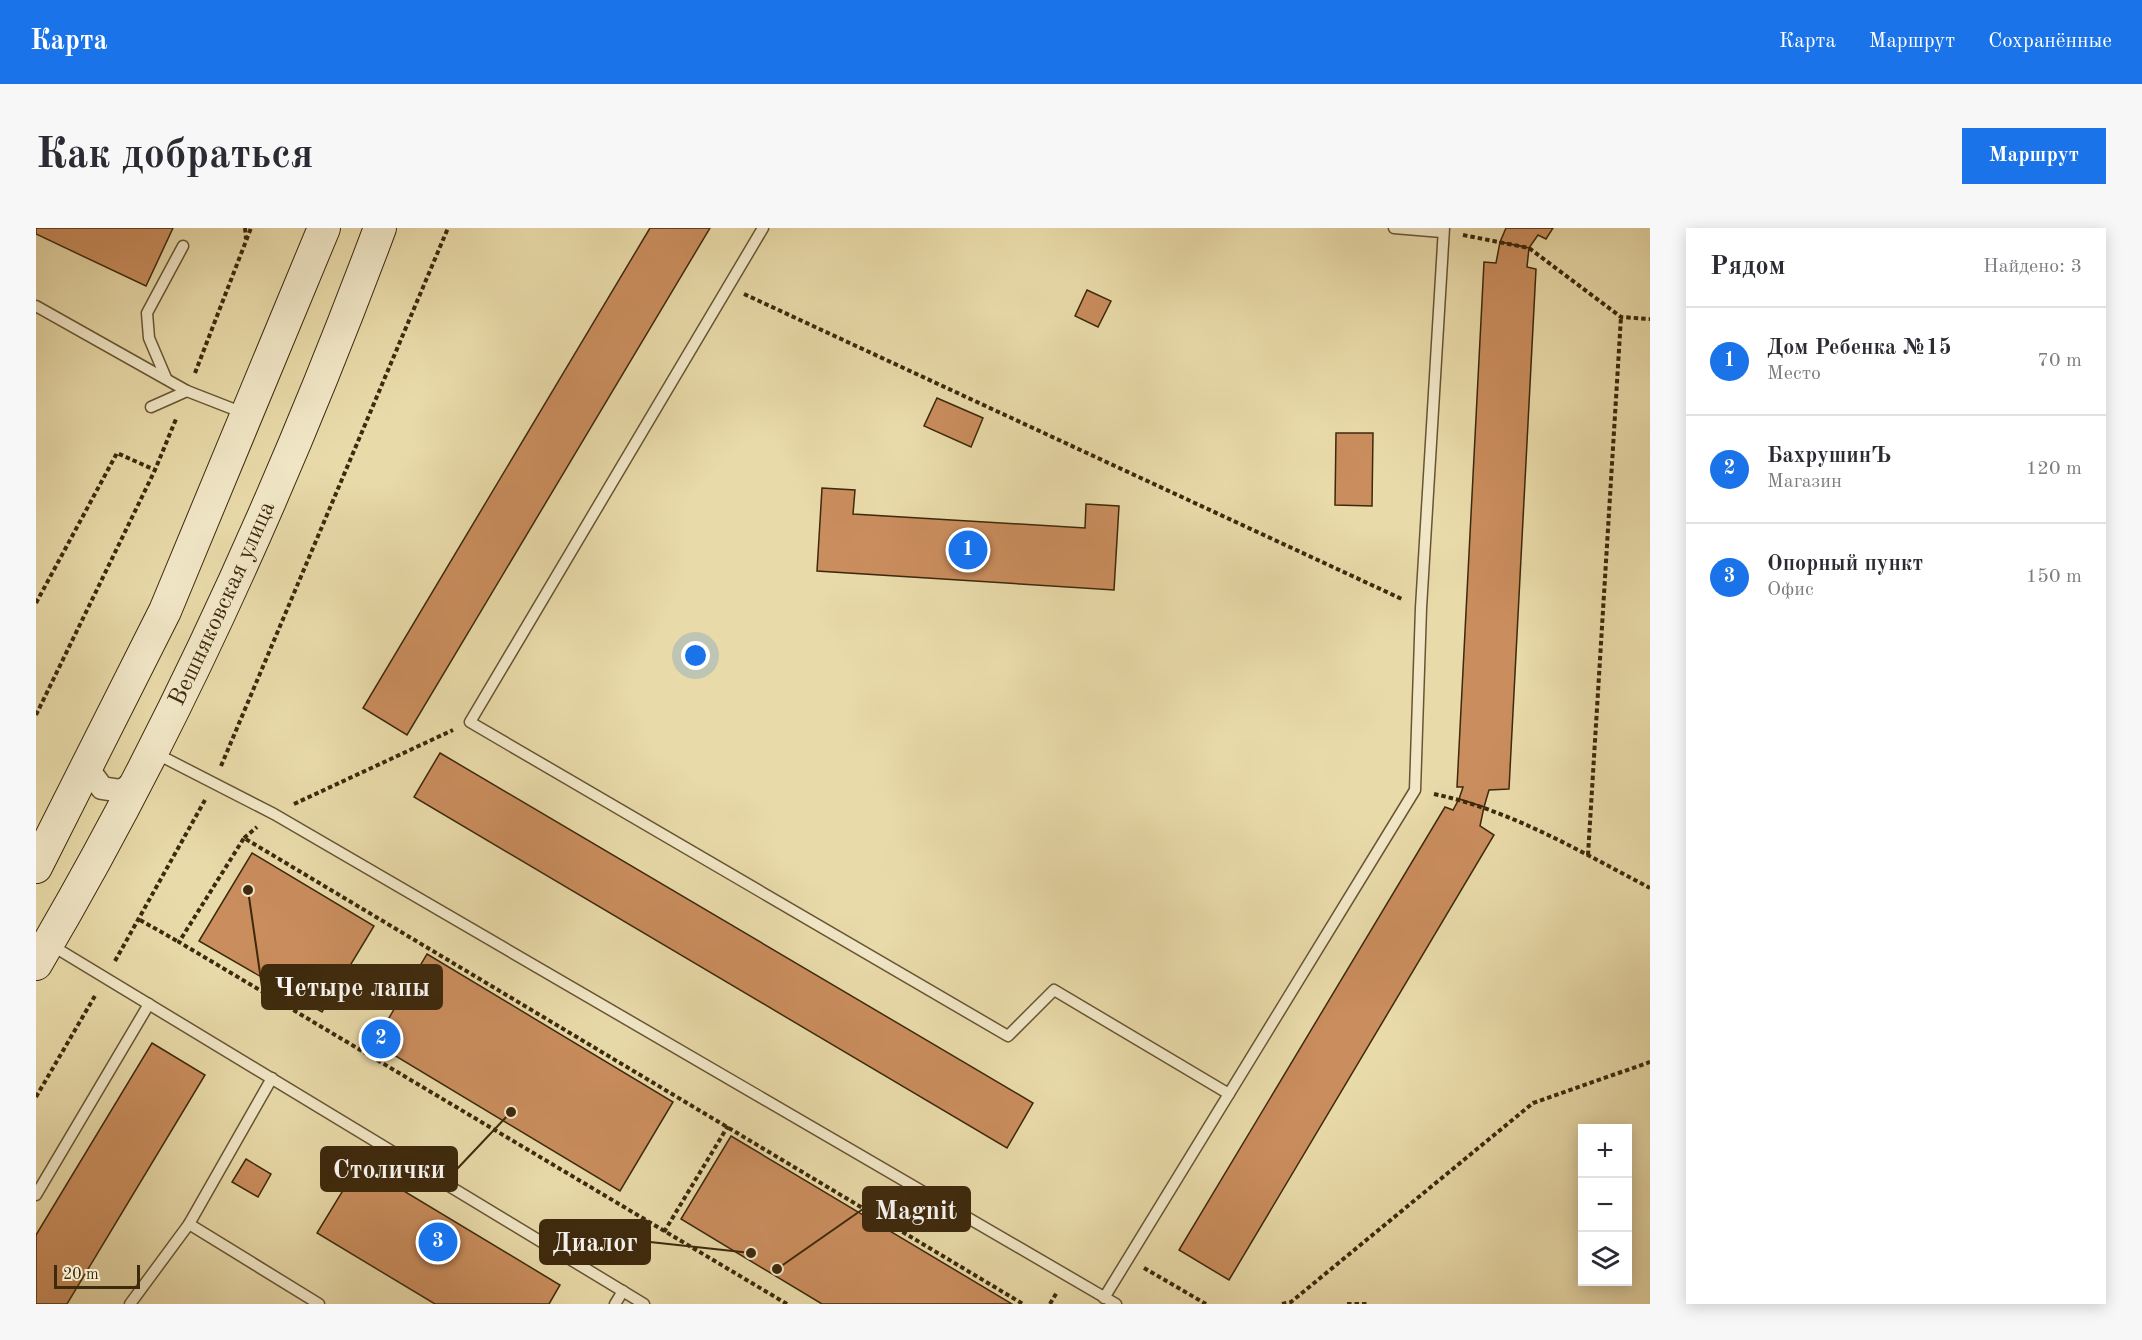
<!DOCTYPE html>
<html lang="ru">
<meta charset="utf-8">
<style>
:root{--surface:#fff;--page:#f7f7f7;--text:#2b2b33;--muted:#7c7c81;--line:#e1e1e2;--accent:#1a73e8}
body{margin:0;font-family:"Old Standard TT",serif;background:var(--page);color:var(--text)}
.controls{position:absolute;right:18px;bottom:18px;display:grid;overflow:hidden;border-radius:0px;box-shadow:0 3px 15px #0003}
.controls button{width:54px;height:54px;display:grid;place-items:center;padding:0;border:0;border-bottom:2px solid var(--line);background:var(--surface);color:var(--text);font:30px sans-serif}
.scale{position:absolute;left:18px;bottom:15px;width:86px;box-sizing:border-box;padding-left:6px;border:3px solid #3d290c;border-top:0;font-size:16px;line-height:21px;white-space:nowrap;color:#3d290c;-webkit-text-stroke:4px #f1e7c7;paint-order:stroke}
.you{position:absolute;left:660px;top:428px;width:21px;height:21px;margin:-15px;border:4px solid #fff;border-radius:50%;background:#1a73e8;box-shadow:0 0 0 9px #1a73e833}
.badge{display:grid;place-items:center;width:39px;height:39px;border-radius:50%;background:var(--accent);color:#fff;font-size:20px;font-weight:700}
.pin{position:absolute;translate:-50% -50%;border:3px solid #fff;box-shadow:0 2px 6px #0006}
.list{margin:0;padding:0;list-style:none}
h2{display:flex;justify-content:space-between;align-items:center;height:78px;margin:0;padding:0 24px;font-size:26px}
h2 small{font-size:20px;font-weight:400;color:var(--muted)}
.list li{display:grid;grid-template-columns:39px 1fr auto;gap:18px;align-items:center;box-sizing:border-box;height:108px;padding:0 24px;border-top:2px solid var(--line)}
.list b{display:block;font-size:22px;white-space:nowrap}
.list p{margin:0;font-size:20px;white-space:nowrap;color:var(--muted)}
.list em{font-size:20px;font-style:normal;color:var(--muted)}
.icon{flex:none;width:33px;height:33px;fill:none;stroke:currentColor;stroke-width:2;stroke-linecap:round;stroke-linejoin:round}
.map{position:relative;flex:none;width:1614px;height:1076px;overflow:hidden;border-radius:0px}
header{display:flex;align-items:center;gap:36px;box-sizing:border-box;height:84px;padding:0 30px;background:var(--accent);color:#fff}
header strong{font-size:28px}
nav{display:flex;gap:33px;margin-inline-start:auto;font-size:21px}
.intro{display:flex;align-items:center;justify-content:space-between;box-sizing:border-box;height:144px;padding:0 36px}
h1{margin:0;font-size:42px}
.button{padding:15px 27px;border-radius:0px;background:var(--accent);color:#fff;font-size:21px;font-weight:700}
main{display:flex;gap:36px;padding:0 36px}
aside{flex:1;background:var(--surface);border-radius:0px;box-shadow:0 3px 15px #0003}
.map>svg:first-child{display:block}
</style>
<header>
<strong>Карта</strong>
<nav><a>Карта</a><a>Маршрут</a><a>Сохранённые</a></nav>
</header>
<div class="intro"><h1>Как добраться</h1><a class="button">Маршрут</a></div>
<main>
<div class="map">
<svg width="1614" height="1076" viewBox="0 0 1614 1076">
<rect width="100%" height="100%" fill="#e9daa9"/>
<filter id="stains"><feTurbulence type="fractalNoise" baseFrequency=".00333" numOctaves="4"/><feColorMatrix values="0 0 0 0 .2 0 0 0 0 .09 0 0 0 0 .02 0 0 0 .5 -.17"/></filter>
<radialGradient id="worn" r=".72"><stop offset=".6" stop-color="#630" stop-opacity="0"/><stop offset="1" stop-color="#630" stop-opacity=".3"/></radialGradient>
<g fill="#ca8d5d" stroke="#3d290c" stroke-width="1.5">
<path d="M0 0H137L110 58 0 6Z"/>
<path d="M614 0H674L371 507 327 480Z"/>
<path d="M1470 0H1517L1510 11 1502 7 1493 20 1464 14Z"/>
<path d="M1464 14 1493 20 1491 39 1500 41 1473 561 1453 562 1448 579 1423 571 1427 559H1421L1448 34 1460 35Z"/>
<path d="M1051 62 1075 73 1062 99 1039 88Z"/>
<path d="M901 170 947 190 935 219 888 198Z"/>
<path d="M1300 205H1337L1336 278 1299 277Z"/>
<path d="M786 260 819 262 817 286 1049 300 1050 276 1083 278 1078 362 781 343Z"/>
<path d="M404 525 997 875 971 920 378 569Z"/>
<path d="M1423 571 1448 579 1444 598 1458 607 1193 1052 1143 1022 1409 579 1417 582Z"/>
<path d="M216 625 338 698 286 784 163 713Z"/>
<path d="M391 726 637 874 584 963 338 815Z"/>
<path d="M116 815 169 847 31 1076H0V1007Z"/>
<path d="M695 908 976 1076H786L645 991Z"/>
<path d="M210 931 235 946 222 969 196 954Z"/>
<path d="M323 936 524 1057 513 1076H399L281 1005Z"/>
</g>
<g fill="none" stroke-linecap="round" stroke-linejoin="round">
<g stroke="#685533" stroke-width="13">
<g id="service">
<path d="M727 0 434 494 972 808 1018 762 1193 866"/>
<path d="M1358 0 1406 4"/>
<path d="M0 78 151 163 210 186"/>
<path d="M130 150 113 110 111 85 147 18"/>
<path d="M115 179 151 163"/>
<path d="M117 524 238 586 1080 1076"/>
<path d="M15 717 608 1076"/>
<path d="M0 967 113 776"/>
<path d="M153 996 283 1076"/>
<path d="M1068 1070 1379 562 1385 380 1408 0"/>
<path d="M94 1076 153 996 236 850"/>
<path d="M579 1076 587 1063"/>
</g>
</g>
<g stroke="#685533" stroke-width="25">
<path id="minor" d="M57 528 55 545 66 560 85 563 101 552"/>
</g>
<g stroke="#3d290c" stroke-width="34">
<g id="secondary">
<path d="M0 639 129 383 288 0"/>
<path id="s1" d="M0 736C138 503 249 254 344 0"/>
</g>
</g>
<g stroke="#3d290c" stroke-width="4" stroke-dasharray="4.5 3" stroke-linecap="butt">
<path d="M209 0 210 11"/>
<path d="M1427 7 1493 20 1585 89 1614 91"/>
<path d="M708 66 1368 372"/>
<path d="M159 145 215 0"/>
<path d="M0 375 81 225 119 242"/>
<path d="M0 487 119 242 140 191"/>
<path d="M185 538 412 0"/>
<path d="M1398 566C1475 582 1545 624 1614 660"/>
<path d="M258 576 417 502"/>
<path d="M208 610 221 599"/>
<path d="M1552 627 1585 89"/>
<path d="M104 692 143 714"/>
<path d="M79 733 169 572"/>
<path d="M0 869 60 766"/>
<path d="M628 1004 692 898"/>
<path d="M1108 1040 1170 1076"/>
<path d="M751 1076 143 714 208 610 987 1076"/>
<path d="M1014 1076 1021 1064"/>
<path d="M1246 1076 1255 1074 1497 875 1614 834"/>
<path d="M1311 1076H1331"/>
</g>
<use href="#service" stroke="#f1e7c7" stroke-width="10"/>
<use href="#minor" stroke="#f1e7c7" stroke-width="22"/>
<use href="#secondary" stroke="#f1e7c7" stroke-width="32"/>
</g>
<g text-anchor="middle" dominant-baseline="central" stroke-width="4.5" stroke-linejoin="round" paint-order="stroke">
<g font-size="24" fill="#3d290c" stroke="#f1e7c7">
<text stroke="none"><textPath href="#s1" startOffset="406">Вешняковская улица</textPath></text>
</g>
</g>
<path fill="none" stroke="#3d290c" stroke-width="2" d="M212 662L226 759M475 884L421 941M741 1041L827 981M715 1025L614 1014"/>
<g fill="#3d290c" stroke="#f1e7c7" stroke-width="2">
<circle cx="212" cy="662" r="6"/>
<circle cx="475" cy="884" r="6"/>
<circle cx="741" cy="1041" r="6"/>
<circle cx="715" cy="1025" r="6"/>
</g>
<g fill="#3d290c" stroke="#3d290c" stroke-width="2">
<rect x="226" y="737" width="180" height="44" rx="6"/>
<rect x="285" y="919" width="136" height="44" rx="6"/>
<rect x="827" y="959" width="107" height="44" rx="6"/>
<rect x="504" y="992" width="110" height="44" rx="6"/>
</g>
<g font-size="26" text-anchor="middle" font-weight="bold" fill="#fff">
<text x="316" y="768">Четыре лапы</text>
<text x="353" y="950">Столички</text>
<text x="880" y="991">Magnit</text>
<text x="559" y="1023">Диалог</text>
</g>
<rect width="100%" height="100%" filter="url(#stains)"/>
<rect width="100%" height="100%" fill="url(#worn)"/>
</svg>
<div class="controls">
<button>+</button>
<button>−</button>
<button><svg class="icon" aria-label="layers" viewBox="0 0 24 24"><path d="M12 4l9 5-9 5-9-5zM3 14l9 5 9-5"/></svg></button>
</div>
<div class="scale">20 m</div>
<div class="you"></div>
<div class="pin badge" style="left:932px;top:322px">1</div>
<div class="pin badge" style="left:345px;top:811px">2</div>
<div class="pin badge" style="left:402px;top:1014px">3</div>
</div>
<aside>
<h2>Рядом<small>Найдено: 3</small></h2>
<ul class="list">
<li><span class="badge">1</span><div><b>Дом Ребенка №15</b><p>Место</p></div><em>70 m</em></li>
<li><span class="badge">2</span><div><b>БахрушинЪ</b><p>Магазин</p></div><em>120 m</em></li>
<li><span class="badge">3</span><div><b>Опорный пункт</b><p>Офис</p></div><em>150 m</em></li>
</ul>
</aside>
</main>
